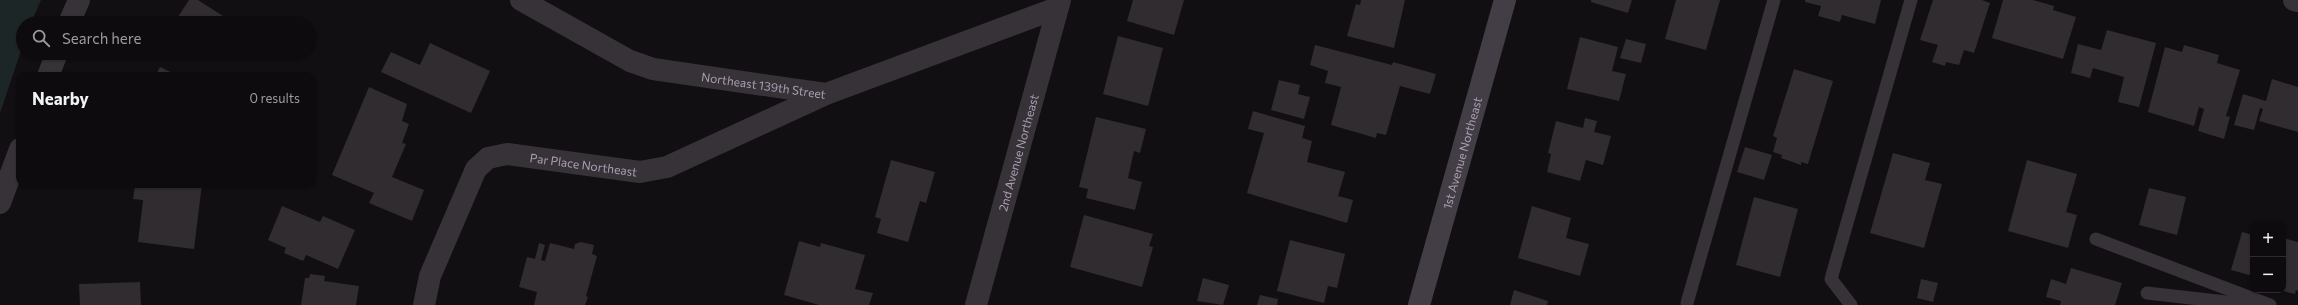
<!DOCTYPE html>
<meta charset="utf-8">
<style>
:root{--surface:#0d0b0d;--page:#161416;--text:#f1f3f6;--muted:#9a9b9d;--line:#2d2b2e}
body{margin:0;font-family:Commissioner,sans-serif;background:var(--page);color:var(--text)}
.controls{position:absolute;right:12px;bottom:12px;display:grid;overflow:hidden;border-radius:8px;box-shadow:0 1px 3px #0004}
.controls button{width:36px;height:36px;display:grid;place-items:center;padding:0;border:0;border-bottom:1px solid var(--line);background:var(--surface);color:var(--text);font:20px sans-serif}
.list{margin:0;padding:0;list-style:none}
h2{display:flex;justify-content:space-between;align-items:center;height:52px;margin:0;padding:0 16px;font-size:17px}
h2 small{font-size:13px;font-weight:400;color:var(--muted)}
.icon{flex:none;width:22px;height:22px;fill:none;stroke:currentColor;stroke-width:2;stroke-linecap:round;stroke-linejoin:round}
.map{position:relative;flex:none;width:2298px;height:305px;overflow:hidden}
.search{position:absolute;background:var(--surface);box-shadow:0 1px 3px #0004;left:16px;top:16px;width:300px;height:44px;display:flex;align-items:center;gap:10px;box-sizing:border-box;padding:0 14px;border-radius:22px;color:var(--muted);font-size:15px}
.panel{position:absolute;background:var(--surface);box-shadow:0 1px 3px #0004;left:16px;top:72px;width:300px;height:116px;border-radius:12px}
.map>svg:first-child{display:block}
</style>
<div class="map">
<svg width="2298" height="305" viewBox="0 0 2298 305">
<rect width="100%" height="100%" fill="#110f11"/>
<path fill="#1d2627" d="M0 0H41L31 23H23V45L0 113Z"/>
<g fill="#302c30">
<path d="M189 0H198L234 23H174Z"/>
<path d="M1133 0H1184L1174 35 1127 21Z"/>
<path d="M1361 0H1405L1394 48 1347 36 1356 4 1360 5Z"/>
<path d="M1591 0H1632L1628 13 1591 2Z"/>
<path d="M1676 0H1720L1706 50 1665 39Z"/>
<path d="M1805 0H1881L1875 24 1842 15 1840 22 1818 16 1821 6 1805 2Z"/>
<path d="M1933 0H1982L1990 3 1974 53 1964 50 1959 65 1946 62 1945 66 1932 62 1938 45 1920 40Z"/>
<path d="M2003 0H2033L2054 6 2053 10 2076 17 2063 59 1992 38Z"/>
<path d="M2107 30 2156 43 2139 107 2118 102 2124 77 2093 68 2090 78 2071 73 2078 44 2101 50Z"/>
<path d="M1118 36 1163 48 1148 106 1103 94Z"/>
<path d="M1580 37 1618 47 1612 71 1626 74 1619 101 1567 89Z"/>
<path d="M1626 39 1646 44 1641 63 1620 58Z"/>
<path d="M430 43 490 71 471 113 381 72 391 52 420 65Z"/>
<path d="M1315 45 1392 65 1393 62 1436 74 1430 94 1400 86 1386 135 1377 133 1376 138 1331 125 1341 87 1325 83 1328 71 1310 65Z"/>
<path d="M2184 45 2219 55 2217 63 2240 70 2226 116 2230 117 2224 139 2198 131 2204 109 2199 107 2194 126 2148 112 2165 47 2182 52Z"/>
<path d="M206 53H220L216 59Z"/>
<path d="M160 67 179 76H155Z"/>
<path d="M1794 69 1833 81 1808 164 1801 162V165L1781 158 1782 155 1773 152 1777 138 1773 136Z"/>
<path d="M2272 79 2298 87V132L2259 121 2263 109 2260 108 2254 130 2234 125 2243 94 2266 101Z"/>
<path d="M1279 80 1300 85 1298 94 1310 97 1304 119 1271 110Z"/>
<path d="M369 87 407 104 402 121 409 124 402 143 406 144 392 177 424 190 412 221 369 203 374 193 332 175Z"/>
<path d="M1253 111 1305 126 1302 138 1312 141 1307 162 1345 172 1338 196 1353 200 1347 223 1247 193 1264 133 1248 129Z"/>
<path d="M1096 117 1146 129 1140 153 1134 151 1128 178 1142 182 1135 210 1086 198 1088 189 1079 187Z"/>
<path d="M1585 118 1597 121 1594 132 1611 136 1603 165 1586 160 1580 181 1547 172 1551 154 1548 153 1556 121 1583 128Z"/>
<path d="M1745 147 1772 155 1764 180 1737 172Z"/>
<path d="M1893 153 1930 163 1925 180 1942 184 1924 248 1870 233Z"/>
<path d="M891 160 935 172 926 203 920 201 908 242 877 233 881 219 875 217Z"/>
<path d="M2027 160 2077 174 2066 212 2077 215 2068 248 2008 231Z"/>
<path d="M144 184H202L194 249 138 242 143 200 133 199 135 186 144 187Z"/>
<path d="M2149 188 2186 197 2177 235 2139 225Z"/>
<path d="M1754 197 1798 209 1780 277 1736 265Z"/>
<path d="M282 206 320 222 323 216 355 230 338 269 306 255 303 261 284 253 286 248 268 240Z"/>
<path d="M1532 206 1571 218 1566 238 1589 244 1580 276 1518 258Z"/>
<path d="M1084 215 1153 234 1149 246 1153 247 1142 287 1070 267Z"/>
<path d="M2242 232 2253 235V276L2231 270Z"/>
<path d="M2283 238 2298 242V291L2296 290 2295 294 2283 291Z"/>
<path d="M1290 240 1345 254 1337 288 1328 286 1324 303 1277 291Z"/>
<path d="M799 241 820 247 821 243 865 255 855 289 873 293 869 305H819L784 295Z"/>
<path d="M581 242 594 245 592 254 597 256 586 296 588 297 585 305H534L537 292 519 287 527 257 535 259 539 243 545 245 541 260 545 261 550 243 574 249 575 244Z"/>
<path d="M2071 268 2122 283 2115 305H2060L2061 301 2046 297 2051 279 2066 284Z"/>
<path d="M310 274 325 276 324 281 359 286 356 305H301L305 278H309Z"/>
<path d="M1203 278 1229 285 1223 305 1197 301Z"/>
<path d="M1921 279 1938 283 1933 302 1917 298Z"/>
<path d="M140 282 141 305H80L79 284Z"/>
<path d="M1514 290 1548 301 1547 305H1510Z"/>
<path d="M1260 295 1278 299 1277 305H1257Z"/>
</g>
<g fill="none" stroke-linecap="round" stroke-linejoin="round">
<g stroke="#373238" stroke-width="13">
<path d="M2096 239 2270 305"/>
<path d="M2147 293 2252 305"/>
<path d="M1687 303 1774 0"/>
<path d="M1851 305 1831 279 1911 0"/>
</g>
<g stroke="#373238" stroke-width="22">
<path id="s1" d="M521 0 630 61 653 69 826 94 1057 8"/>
<path d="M2294 0 2298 1"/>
<path d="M69 23 79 0"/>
<path d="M48 76 57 53"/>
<path d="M0 203 20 149"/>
<path id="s2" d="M424 305 430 276 476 169 488 158 507 154 640 172 667 167 826 94"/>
<path id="s3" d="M976 305 1060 0"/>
</g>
<path stroke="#433e46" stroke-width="22" id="s4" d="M1419 305 1505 0"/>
</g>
<g text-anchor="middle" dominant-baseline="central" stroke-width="3" stroke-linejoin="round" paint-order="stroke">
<g font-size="12" fill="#ab9fb3" stroke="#0c0a0c">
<text stroke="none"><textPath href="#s1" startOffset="261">Northeast 139th Street</textPath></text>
<text stroke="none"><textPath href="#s4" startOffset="158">1st Avenue Northeast</textPath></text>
<text stroke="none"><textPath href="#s3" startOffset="158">2nd Avenue Northeast</textPath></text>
<text stroke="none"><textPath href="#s2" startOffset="259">Par Place Northeast</textPath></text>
</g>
</g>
</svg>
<div class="controls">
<button>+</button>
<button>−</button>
</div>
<div class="search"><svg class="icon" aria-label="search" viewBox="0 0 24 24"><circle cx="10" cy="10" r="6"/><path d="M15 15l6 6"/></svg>Search here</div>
<section class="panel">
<h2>Nearby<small>0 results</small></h2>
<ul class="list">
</ul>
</section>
</div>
